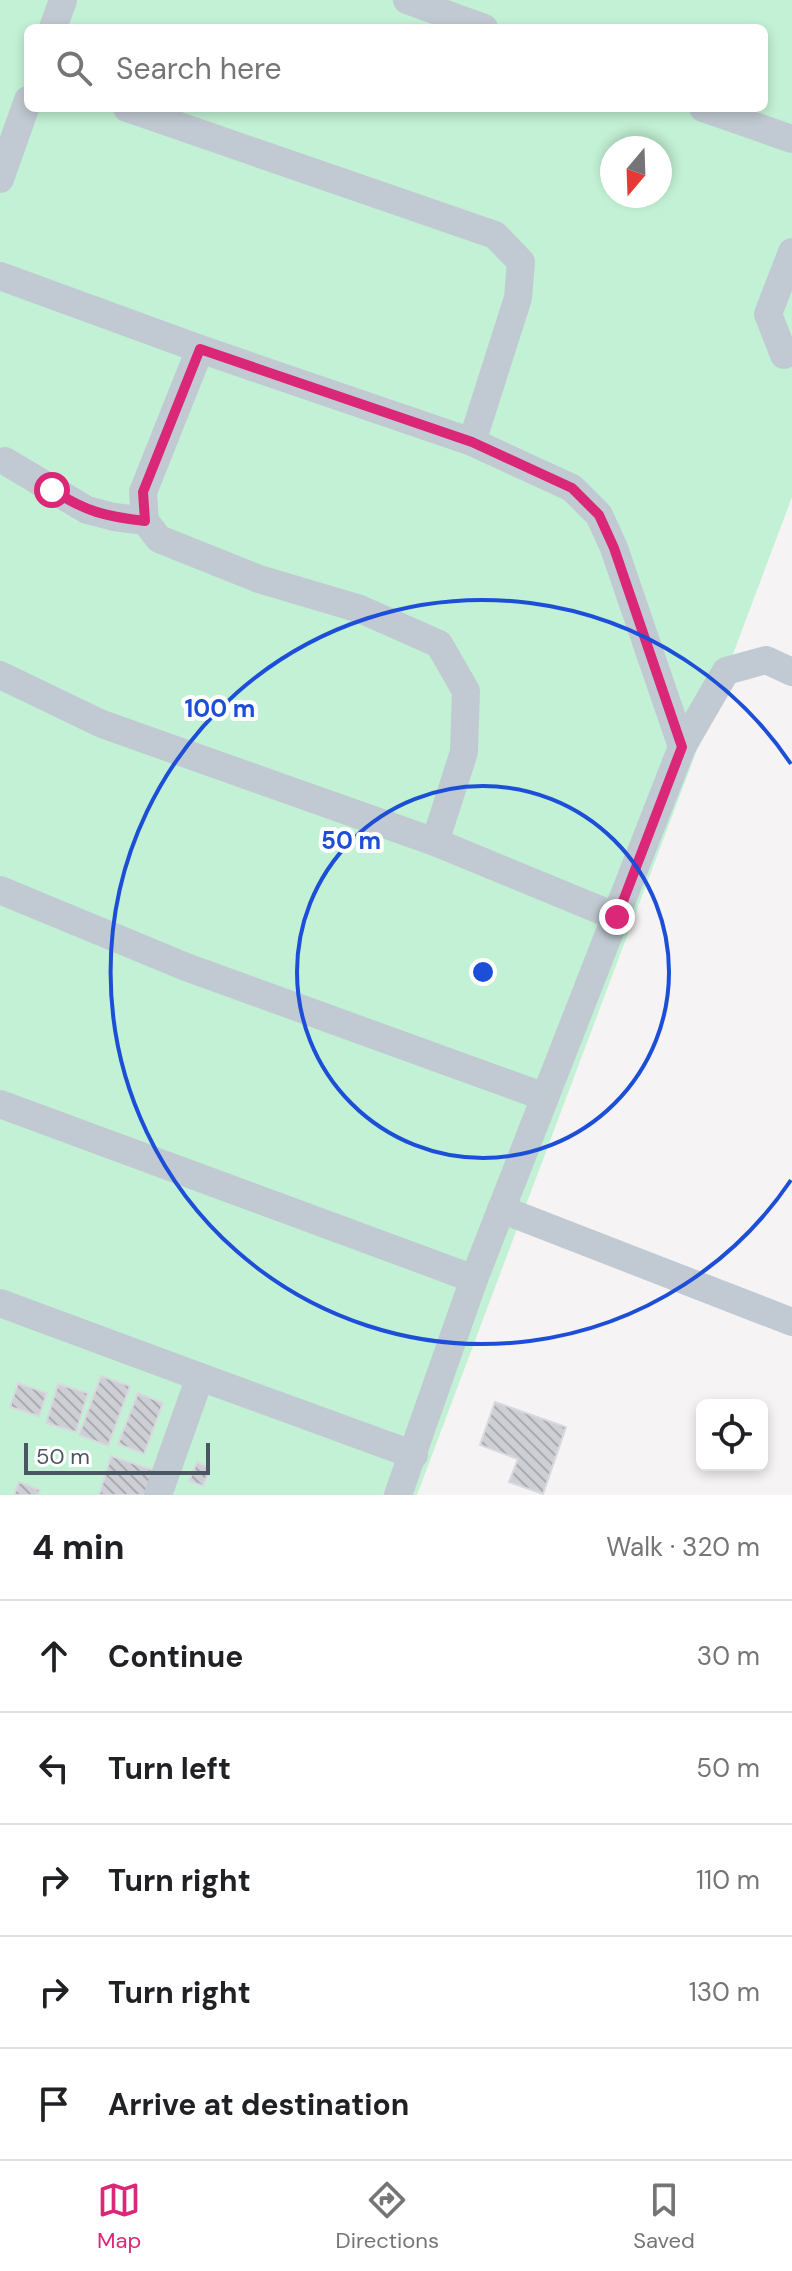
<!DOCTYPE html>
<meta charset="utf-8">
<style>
:root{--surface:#fff;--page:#f2f2f2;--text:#202124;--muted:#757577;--line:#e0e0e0;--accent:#db2777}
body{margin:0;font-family:"DM Sans",sans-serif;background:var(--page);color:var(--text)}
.controls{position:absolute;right:24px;bottom:24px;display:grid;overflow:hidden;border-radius:12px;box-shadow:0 4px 12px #0003}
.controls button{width:72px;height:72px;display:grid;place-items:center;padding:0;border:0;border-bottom:2px solid var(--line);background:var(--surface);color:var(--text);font:40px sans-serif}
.compass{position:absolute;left:600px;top:136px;width:72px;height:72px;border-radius:50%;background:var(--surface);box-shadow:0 4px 12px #0003;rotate:199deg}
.scale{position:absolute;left:24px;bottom:20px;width:186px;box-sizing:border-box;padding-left:8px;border:4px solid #4a5661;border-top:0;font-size:22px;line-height:28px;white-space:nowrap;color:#4a5661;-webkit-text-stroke:6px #fff;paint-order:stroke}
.stop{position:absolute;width:24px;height:24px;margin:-18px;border:6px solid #db2777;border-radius:50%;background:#fff}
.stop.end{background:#db2777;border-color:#fff;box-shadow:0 2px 8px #0008}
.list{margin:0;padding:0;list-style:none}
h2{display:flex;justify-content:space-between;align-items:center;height:104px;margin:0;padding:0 32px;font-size:34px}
h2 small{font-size:26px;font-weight:400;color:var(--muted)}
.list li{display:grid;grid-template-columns:52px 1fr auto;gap:24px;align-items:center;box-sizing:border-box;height:112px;padding:0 32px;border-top:2px solid var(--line)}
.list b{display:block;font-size:30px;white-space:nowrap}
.list em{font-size:26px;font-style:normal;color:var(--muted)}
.icon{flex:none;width:44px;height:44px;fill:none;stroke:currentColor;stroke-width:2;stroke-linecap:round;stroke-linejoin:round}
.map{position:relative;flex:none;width:792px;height:1495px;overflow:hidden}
.search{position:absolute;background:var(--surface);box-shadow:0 4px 12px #0003;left:24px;right:24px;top:24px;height:88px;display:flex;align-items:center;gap:20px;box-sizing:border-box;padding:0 28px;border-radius:12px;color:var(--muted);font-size:30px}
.sheet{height:664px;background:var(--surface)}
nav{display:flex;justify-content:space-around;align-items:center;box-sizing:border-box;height:112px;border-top:2px solid var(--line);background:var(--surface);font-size:22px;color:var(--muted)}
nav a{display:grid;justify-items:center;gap:4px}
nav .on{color:var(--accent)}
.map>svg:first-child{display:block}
</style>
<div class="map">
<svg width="792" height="1495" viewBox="0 0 792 1495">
<defs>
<pattern id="building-back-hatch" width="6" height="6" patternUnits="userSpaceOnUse" patternTransform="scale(2)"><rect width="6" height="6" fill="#cdcfd5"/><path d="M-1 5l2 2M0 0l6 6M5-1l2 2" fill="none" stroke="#a8abb0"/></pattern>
</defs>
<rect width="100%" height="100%" fill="#f5f3f3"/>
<path fill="#c3f1d5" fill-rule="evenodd" d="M0 0H792V497L417 1495H0ZM28 28H764V108H28ZM612 148H660V196H612Z"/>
<g fill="url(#building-back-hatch)" stroke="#d7d9de" stroke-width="2">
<path d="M101 1376 130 1386 108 1446 79 1435Z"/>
<path d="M18 1383 47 1393 39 1416 10 1407Z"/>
<path d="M58 1384 88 1393 76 1432 46 1423Z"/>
<path d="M138 1393 163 1403 144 1454 118 1444Z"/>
<path d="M495 1402 566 1427 543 1494 509 1482 518 1459 480 1445Z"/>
<path d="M111 1456 153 1470 146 1495H99Z"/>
<path d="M197 1462 210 1468 203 1486 189 1481Z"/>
<path d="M19 1482 40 1490 38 1495H14Z"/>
</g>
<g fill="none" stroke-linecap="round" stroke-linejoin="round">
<g stroke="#c1cad2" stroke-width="28">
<path d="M407 0 484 28"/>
<path d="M53 28 63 0"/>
<path d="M127 108 495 235 521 262 518 298 472 442"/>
<path d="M703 108 792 139"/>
<path d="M0 179 28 100"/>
<path d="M0 276 200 349 472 442 572 488 599 515 614 548 682 747"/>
<path d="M200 349 143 492 145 521 159 539 259 579 360 609 439 644 466 691 464 752 435 842"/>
<path d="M784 355 768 314 792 252"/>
<path d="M5 461 87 510 114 517 145 521"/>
<path d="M0 675 102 724 435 842 617 917"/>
<path d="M0 890 186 967 545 1097"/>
<path d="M0 1104 474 1279"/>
<path d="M501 1209 792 1322"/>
<path d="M0 1303 200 1377"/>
<path d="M158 1495 200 1377 414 1455"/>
<path d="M398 1495 474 1279 682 747 726 671 766 660 792 672"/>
</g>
</g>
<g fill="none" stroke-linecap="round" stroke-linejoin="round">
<path stroke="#db2777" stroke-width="10" d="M52 490C87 512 104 516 145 521L143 492 200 349 472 442 572 488 599 515 614 548 682 747 617 917"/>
</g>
<g fill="none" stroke="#1d4ed8" stroke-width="4">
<circle cx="483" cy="972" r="186"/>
<path d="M791 1180A372 372 0 1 1 791 764"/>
</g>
<circle cx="483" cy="972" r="12" fill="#1d4ed8" stroke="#fff" stroke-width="4"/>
<g font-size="24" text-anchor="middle" font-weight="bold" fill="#1d4ed8" stroke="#fff" stroke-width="8" stroke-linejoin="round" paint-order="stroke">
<text x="220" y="717">100 m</text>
<text x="351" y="849">50 m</text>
</g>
</svg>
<div class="controls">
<button><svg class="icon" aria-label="locate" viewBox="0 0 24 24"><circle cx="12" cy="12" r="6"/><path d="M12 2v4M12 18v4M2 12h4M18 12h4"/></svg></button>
</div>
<svg class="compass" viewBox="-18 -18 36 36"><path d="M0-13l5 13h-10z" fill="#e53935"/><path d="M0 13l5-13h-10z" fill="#757577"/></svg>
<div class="scale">50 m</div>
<div class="stop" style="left:52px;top:490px"></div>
<div class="stop end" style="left:617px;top:917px"></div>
<div class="search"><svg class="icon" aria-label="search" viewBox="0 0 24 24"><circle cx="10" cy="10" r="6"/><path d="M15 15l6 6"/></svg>Search here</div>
</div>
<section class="sheet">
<h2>4 min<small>Walk · 320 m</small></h2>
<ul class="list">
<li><svg class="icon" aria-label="ahead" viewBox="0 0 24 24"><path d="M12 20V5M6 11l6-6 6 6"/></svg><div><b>Continue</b></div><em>30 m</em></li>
<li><svg class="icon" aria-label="left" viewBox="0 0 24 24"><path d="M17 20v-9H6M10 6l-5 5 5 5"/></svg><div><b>Turn left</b></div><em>50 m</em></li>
<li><svg class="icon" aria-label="right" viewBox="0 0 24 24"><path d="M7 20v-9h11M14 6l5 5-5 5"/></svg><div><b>Turn right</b></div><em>110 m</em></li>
<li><svg class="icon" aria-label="right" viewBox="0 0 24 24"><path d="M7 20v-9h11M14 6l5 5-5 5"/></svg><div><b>Turn right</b></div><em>130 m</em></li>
<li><svg class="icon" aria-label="arrive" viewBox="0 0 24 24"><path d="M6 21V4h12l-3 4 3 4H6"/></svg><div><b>Arrive at destination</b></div></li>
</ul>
</section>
<nav>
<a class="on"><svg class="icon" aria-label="map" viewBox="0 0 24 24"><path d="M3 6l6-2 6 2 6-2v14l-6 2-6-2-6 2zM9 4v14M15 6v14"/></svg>Map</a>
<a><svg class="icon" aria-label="directions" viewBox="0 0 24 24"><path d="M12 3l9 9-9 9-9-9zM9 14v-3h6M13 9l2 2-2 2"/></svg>Directions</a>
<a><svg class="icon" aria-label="saved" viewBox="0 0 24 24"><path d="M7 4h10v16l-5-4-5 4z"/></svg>Saved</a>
</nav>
